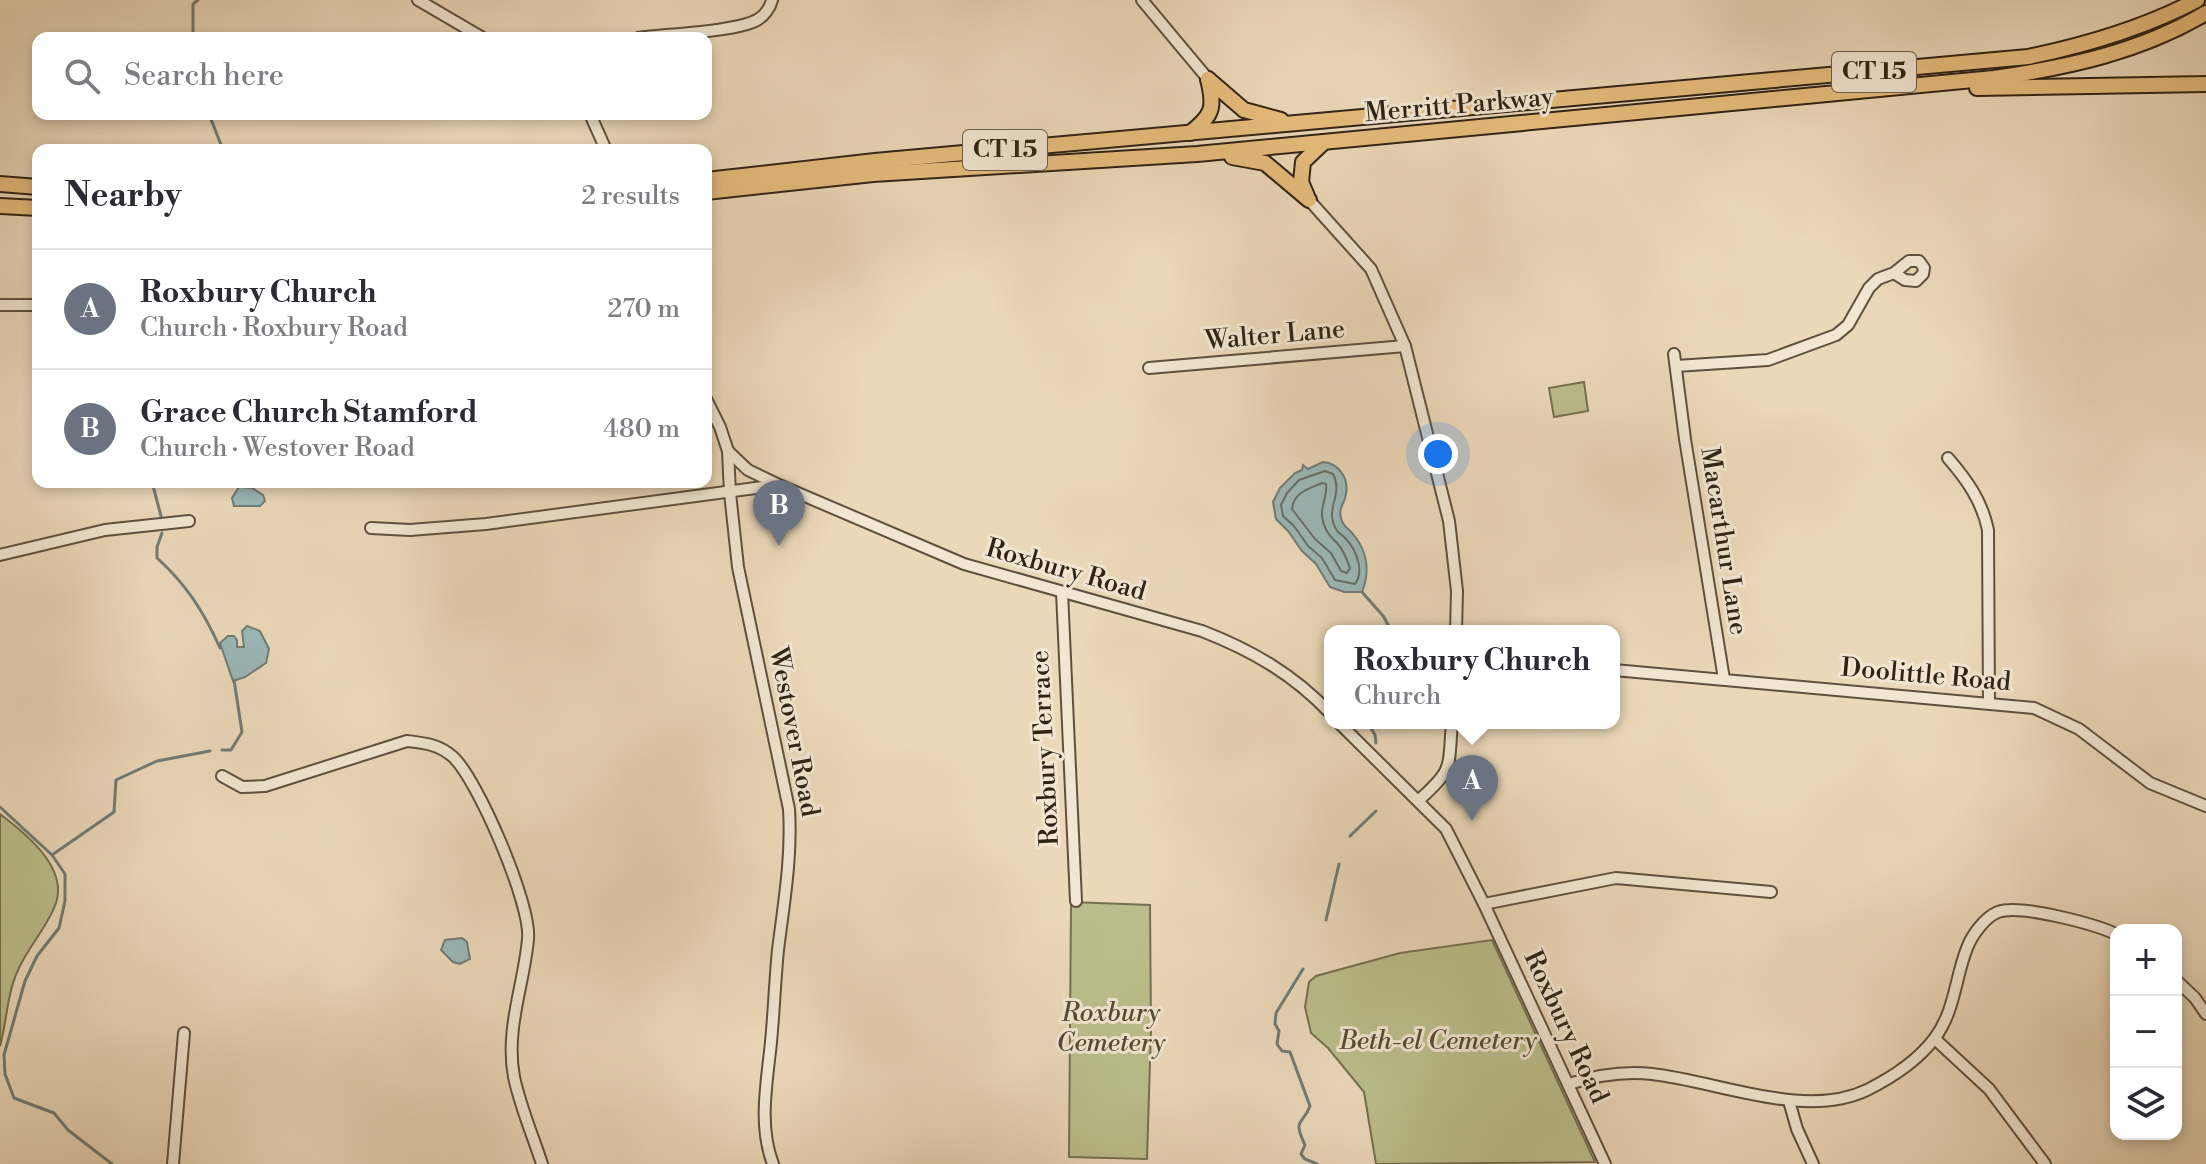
<!DOCTYPE html>
<meta charset="utf-8">
<style>
:root{--surface:#fff;--page:#f7f7f7;--text:#2b2b33;--muted:#7c7c81;--line:#e1e1e2;--accent:#0f766e}
body{margin:0;font-family:"Libre Bodoni",serif;background:var(--page);color:var(--text)}
.controls{position:absolute;right:24px;bottom:24px;display:grid;overflow:hidden;border-radius:16px;box-shadow:0 4px 12px #0003}
.controls button{width:72px;height:72px;display:grid;place-items:center;padding:0;border:0;border-bottom:2px solid var(--line);background:var(--surface);color:var(--text);font:40px sans-serif}
.you{position:absolute;left:1438px;top:454px;width:28px;height:28px;margin:-20px;border:6px solid #fff;border-radius:50%;background:#1a73e8;box-shadow:0 0 0 12px #1a73e833}
.badge{display:grid;place-items:center;width:52px;height:52px;border-radius:50%;background:var(--accent);color:#fff;font-size:26px;font-weight:700}
.pin{position:absolute;translate:-50% -66px;filter:drop-shadow(0 2px 4px #0008)}
.pin::after{content:'';position:absolute;top:42px;width:28px;height:24px;background:inherit;clip-path:polygon(0 0,100% 0,50% 100%)}
.popup{position:absolute;left:1324px;top:625px;width:296px;height:104px;box-sizing:border-box;display:grid;place-content:center;border-radius:16px;background:var(--surface);filter:drop-shadow(0 2px 6px #0005);font-size:26px;white-space:nowrap;color:var(--muted)}
.popup b{font-size:30px;color:var(--text)}
.popup::after{content:'';position:absolute;left:50%;top:100%;margin-left:-16px;border:16px solid transparent;border-top-color:var(--surface)}
.list{margin:0;padding:0;list-style:none}
h2{display:flex;justify-content:space-between;align-items:center;height:104px;margin:0;padding:0 32px;font-size:34px}
h2 small{font-size:26px;font-weight:400;color:var(--muted)}
.list li{display:grid;grid-template-columns:52px 1fr auto;gap:24px;align-items:center;box-sizing:border-box;height:120px;padding:0 32px;border-top:2px solid var(--line)}
.list b{display:block;font-size:30px;white-space:nowrap}
.list p{margin:0;font-size:26px;white-space:nowrap;color:var(--muted)}
.list em{font-size:26px;font-style:normal;color:var(--muted)}
.icon{flex:none;width:44px;height:44px;fill:none;stroke:currentColor;stroke-width:2;stroke-linecap:round;stroke-linejoin:round}
.map{position:relative;flex:none;width:2206px;height:1164px;overflow:hidden}
.search{position:absolute;background:var(--surface);box-shadow:0 4px 12px #0003;left:32px;top:32px;width:680px;height:88px;display:flex;align-items:center;gap:20px;box-sizing:border-box;padding:0 28px;border-radius:16px;color:var(--muted);font-size:30px}
.panel{position:absolute;background:var(--surface);box-shadow:0 4px 12px #0003;left:32px;top:144px;width:680px;height:344px;border-radius:16px}
.map>svg:first-child{display:block}
</style>
<div class="map">
<svg width="2206" height="1164" viewBox="0 0 2206 1164">
<rect width="100%" height="100%" fill="#ebd8b9"/>
<filter id="stains"><feTurbulence type="fractalNoise" baseFrequency=".0025" numOctaves="4"/><feColorMatrix values="0 0 0 0 .2 0 0 0 0 .09 0 0 0 0 .02 0 0 0 .5 -.17"/></filter>
<radialGradient id="worn" r=".72"><stop offset=".6" stop-color="#630" stop-opacity="0"/><stop offset="1" stop-color="#630" stop-opacity=".3"/></radialGradient>
<g fill="#bbbe8c" stroke="#767050" stroke-width="2">
<path d="M1584 382 1588 411 1554 417 1549 388Z"/>
<path d="M0 814C25 833 68 867 56 903 48 926 29 946 19 968 7 992 7 1021 0 1046Z"/>
<path d="M1071 902 1150 905 1151 1030 1147 1159 1069 1157Z"/>
<path d="M1492 940 1595 1162 1376 1164 1364 1092 1328 1048 1311 1033 1305 1007 1309 982 1316 976 1400 953Z"/>
</g>
<g fill="#9bb8b8" stroke="#707c77" stroke-width="2">
<path d="M1323 462C1339 463 1349 479 1346 494 1345 504 1338 507 1341 518 1343 527 1347 527 1352 533 1368 551 1370 572 1362 592H1344L1330 587 1316 564 1302 551 1288 531 1276 519 1273 502 1280 488 1295 473 1302 470 1303 465 1308 469Z"/>
<path d="M239 487 252 488 263 495 265 501 260 506H234L232 498Z"/>
<path d="M247 626 260 631 269 649 266 663 245 677 233 681 220 643 228 636H234L237 640V647H244L242 631Z"/>
<path d="M462 938 467 942 470 959 460 964 453 962 441 950 445 940Z"/>
</g>
<g fill="none" stroke-linecap="round" stroke-linejoin="round">
<g stroke="#666e66" stroke-width="2">
<path d="M1325 471 1333 474C1344 495 1324 508 1336 529 1340 536 1340 532 1345 538 1356 549 1365 571 1355 584L1335 580 1322 558 1308 546 1294 526 1283 516 1281 505 1287 493 1299 480Z"/>
<path d="M1322 483 1326 484C1328 495 1321 504 1322 516 1324 530 1329 535 1338 544 1344 551 1347 560 1350 568L1347 573 1341 571 1331 553 1315 539 1292 509C1294 492 1308 489 1322 483Z"/>
</g>
<g stroke="#707c77" stroke-width="3">
<path d="M193 38V4L198 0"/>
<path d="M209 114 223 150"/>
<path d="M152 482 161 516"/>
<path d="M162 533 157 547V558C186 584 204 612 220 648"/>
<path d="M1362 592 1384 617 1391 631"/>
<path d="M1368 723 1375 735 1376 743"/>
<path d="M222 750H231L242 732 234 680"/>
<path d="M0 807 52 855 65 874V901L59 928 37 956 25 981 4 1055 5 1074 14 1098 54 1113 68 1130 112 1164"/>
<path d="M1350 836 1376 811"/>
<path d="M52 855 114 812 116 780 157 761 210 751"/>
<path d="M1326 920 1339 864"/>
<path d="M1303 969 1276 1013 1275 1024 1279 1031 1277 1044 1282 1051 1290 1052 1310 1106C1303 1126 1292 1117 1305 1145L1301 1154 1305 1159 1317 1164"/>
</g>
<g stroke="#5f503e" stroke-width="14">
<g id="minor">
<path d="M418 0 483 38"/>
<path d="M1142 0 1208 79"/>
<path d="M638 38C666 34 735 32 757 20 764 16 770 8 772 0"/>
<path d="M590 114 606 150"/>
<path d="M1309 200 1371 269 1405 346 1449 521 1457 591 1456 631"/>
<path d="M0 305H38"/>
<path d="M1674 354 1685 439 1724 679"/>
<path d="M1676 366 1768 360 1836 335 1848 325 1869 288 1878 279 1894 273 1909 261H1919L1924 268 1923 274 1916 281 1905 280 1894 273"/>
<path d="M1149 368 1405 346"/>
<path d="M706 399 720 427 728 451 730 493 738 567 789 809C792 857 784 902 778 950 775 980 774 1011 771 1042 767 1083 758 1125 773 1164"/>
<path d="M728 451 748 470 779 485 964 564 1202 631C1251 650 1293 674 1330 713"/>
<path d="M1948 458C1967 480 1982 501 1988 530L1989 703"/>
<path d="M371 528 410 530 486 524 778 485"/>
<path d="M0 555 105 530 189 521"/>
<path d="M1062 592 1076 901"/>
<path d="M1614 670 2034 708 2079 729 2150 783 2206 806"/>
<path d="M1339 723 1446 829 1484 904 1605 1164"/>
<path d="M222 776 242 787 265 786 407 741C424 743 438 744 452 756 477 777 532 906 528 939 524 985 505 1029 514 1077 520 1106 533 1136 542 1164"/>
<path d="M1419 800C1454 769 1448 768 1452 723"/>
<path d="M1484 904 1616 878 1771 892"/>
<path d="M2176 980 2195 998 2206 1014"/>
<path d="M1935 1039 1989 1089 2045 1164"/>
<path d="M1569 1084C1597 1075 1623 1071 1652 1074 1717 1081 1805 1120 1867 1090 1891 1078 1918 1060 1934 1039 1955 1012 1955 978 1967 948 1972 935 1985 917 1998 912 2021 904 2094 924 2116 934"/>
<path d="M1789 1101 1797 1129 1813 1164"/>
<path d="M173 1164 184 1033"/>
</g>
</g>
<g stroke="#302315" stroke-width="18">
<g id="highway">
<path d="M1208 79 1244 110 1281 120"/>
<path d="M1977 88 2206 84"/>
<path d="M1190 133C1213 115 1215 108 1208 79"/>
<path d="M1232 157 1265 163 1309 200"/>
<path d="M706 180 875 161 2028 57C2086 45 2144 28 2197 0"/>
<path d="M0 184 38 187"/>
<path d="M706 192 873 174 1197 154 1994 78C2069 67 2140 52 2206 13"/>
<path d="M1307 196 1301 182 1303 162 1324 142"/>
<path d="M0 206 38 208"/>
</g>
</g>
<use href="#minor" stroke="#f2e6d2" stroke-width="10"/>
<use href="#highway" stroke="#e6bc7c" stroke-width="14"/>
</g>
<g text-anchor="middle" dominant-baseline="central" stroke-width="6" stroke-linejoin="round" paint-order="stroke">
<g fill="#f2e6d2" stroke="#6a5e4e" stroke-width="2">
<rect x="1832" y="52" width="84" height="40" rx="6"/>
<rect x="963" y="130" width="84" height="40" rx="6"/>
</g>
<g font-size="24" font-weight="bold" fill="#302315">
<text x="1874" y="72">CT 15</text>
<text x="1005" y="150">CT 15</text>
</g>
<g font-size="26" fill="#302315" stroke="#f2e6d2">
<text transform="translate(1459 105) rotate(-5)">Merritt Parkway</text>
<text transform="translate(1275 335) rotate(-5)">Walter Lane</text>
<text transform="translate(1724 541) rotate(81)">Macarthur Lane</text>
<text transform="translate(1066 570) rotate(16)">Roxbury Road</text>
<text transform="translate(1926 675) rotate(5)">Doolittle Road</text>
<text transform="translate(794 732) rotate(79)">Westover Road</text>
<text transform="translate(1045 748) rotate(-93)">Roxbury Terrace</text>
<text transform="translate(1566 1027) rotate(65)">Roxbury Road</text>
</g>
<g font-size="26" font-style="italic" fill="#534a33" stroke="#f2e6d2">
<text x="1111" y="1013">Roxbury<tspan x="1111" dy="30">Cemetery</tspan></text>
<text x="1438" y="1041">Beth-el Cemetery</text>
</g>
</g>
<rect width="100%" height="100%" filter="url(#stains)"/>
<rect width="100%" height="100%" fill="url(#worn)"/>
</svg>
<div class="controls">
<button>+</button>
<button>−</button>
<button><svg class="icon" aria-label="layers" viewBox="0 0 24 24"><path d="M12 4l9 5-9 5-9-5zM3 14l9 5 9-5"/></svg></button>
</div>
<div class="you"></div>
<div class="pin badge" style="left:1472px;top:821px;background:#6b7280">A</div>
<div class="popup"><b>Roxbury Church</b>Church</div>
<div class="pin badge" style="left:779px;top:546px;background:#6b7280">B</div>
<div class="search"><svg class="icon" aria-label="search" viewBox="0 0 24 24"><circle cx="10" cy="10" r="6"/><path d="M15 15l6 6"/></svg>Search here</div>
<section class="panel">
<h2>Nearby<small>2 results</small></h2>
<ul class="list">
<li><span class="badge" style="background:#6b7280">A</span><div><b>Roxbury Church</b><p>Church · Roxbury Road</p></div><em>270 m</em></li>
<li><span class="badge" style="background:#6b7280">B</span><div><b>Grace Church Stamford</b><p>Church · Westover Road</p></div><em>480 m</em></li>
</ul>
</section>
</div>
